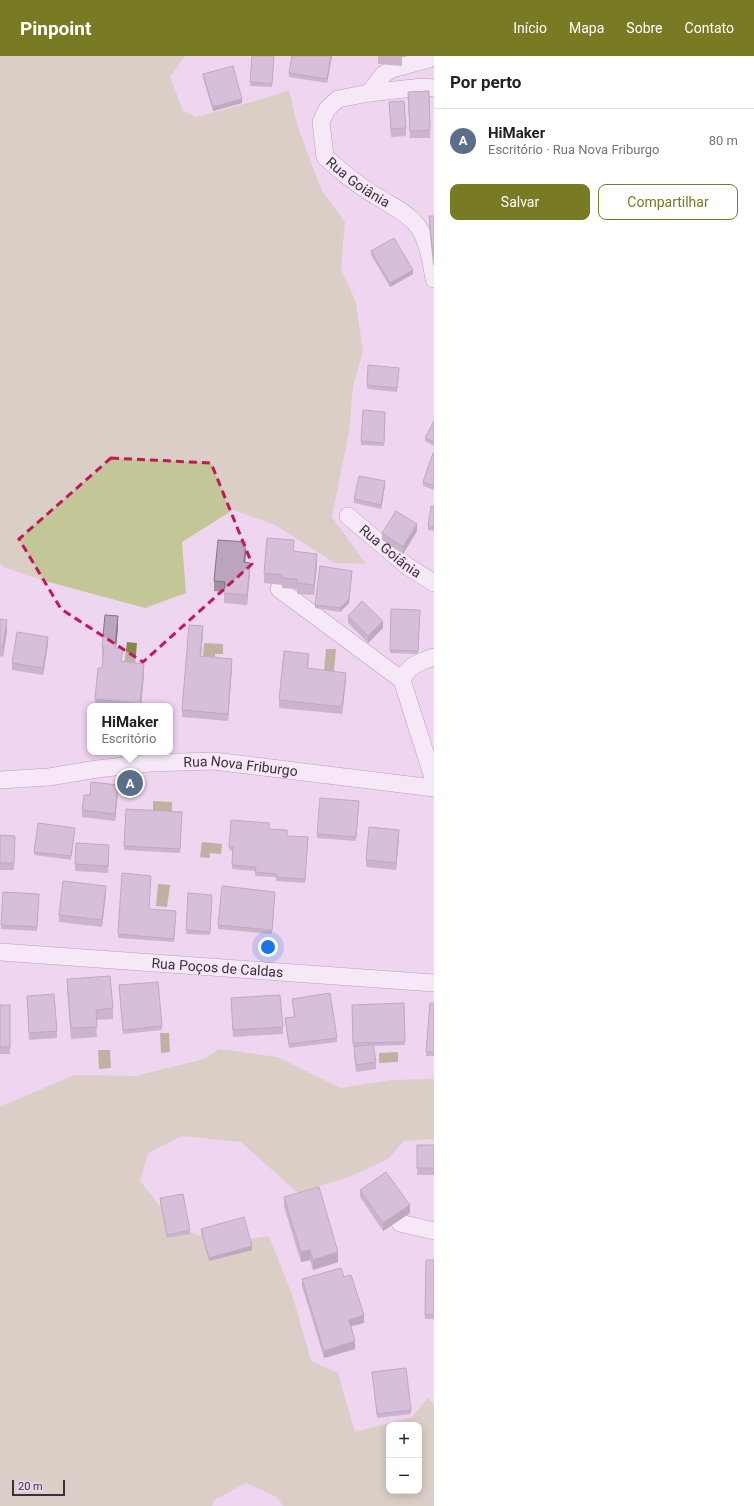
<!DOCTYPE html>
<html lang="pt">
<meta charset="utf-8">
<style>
:root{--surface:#fff;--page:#f6f6f6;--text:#202124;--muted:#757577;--line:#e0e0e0;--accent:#797b24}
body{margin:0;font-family:Roboto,sans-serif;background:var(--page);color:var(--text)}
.controls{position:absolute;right:12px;bottom:12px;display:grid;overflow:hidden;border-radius:8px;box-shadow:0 2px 10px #0003}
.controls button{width:36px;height:36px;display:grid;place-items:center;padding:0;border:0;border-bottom:1px solid var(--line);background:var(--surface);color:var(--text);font:20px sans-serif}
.scale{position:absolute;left:12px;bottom:10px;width:53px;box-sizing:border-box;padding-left:4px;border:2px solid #3a303b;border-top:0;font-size:11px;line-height:14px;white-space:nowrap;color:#3a303b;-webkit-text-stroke:3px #efd6f0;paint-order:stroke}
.you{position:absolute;left:268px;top:891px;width:14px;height:14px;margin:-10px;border:3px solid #fff;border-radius:50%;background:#1a73e8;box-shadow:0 0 0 6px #1a73e833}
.badge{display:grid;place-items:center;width:26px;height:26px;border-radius:50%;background:var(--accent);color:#fff;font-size:13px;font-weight:700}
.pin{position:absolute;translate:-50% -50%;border:2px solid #fff;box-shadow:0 1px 4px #0006}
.popup{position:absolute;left:87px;top:647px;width:86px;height:52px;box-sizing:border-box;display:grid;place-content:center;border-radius:8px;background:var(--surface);filter:drop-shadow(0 1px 3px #0005);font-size:13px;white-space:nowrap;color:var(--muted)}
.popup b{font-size:15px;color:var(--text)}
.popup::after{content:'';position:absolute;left:50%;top:100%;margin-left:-8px;border:8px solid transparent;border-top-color:var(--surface)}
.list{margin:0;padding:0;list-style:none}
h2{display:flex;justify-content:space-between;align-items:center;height:52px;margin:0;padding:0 16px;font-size:17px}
h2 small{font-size:13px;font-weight:400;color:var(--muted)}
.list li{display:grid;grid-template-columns:26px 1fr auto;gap:12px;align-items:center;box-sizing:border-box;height:64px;padding:0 16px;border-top:1px solid var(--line)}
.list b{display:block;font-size:15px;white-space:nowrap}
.list p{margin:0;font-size:13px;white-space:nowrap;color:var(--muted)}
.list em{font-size:13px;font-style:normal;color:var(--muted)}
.actions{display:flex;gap:8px;padding:12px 16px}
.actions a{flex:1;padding:9px 0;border:1px solid var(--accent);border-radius:8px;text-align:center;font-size:14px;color:var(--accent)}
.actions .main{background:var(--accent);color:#fff}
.map{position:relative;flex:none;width:434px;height:1450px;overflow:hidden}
header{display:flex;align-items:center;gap:24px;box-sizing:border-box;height:56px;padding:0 20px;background:var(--accent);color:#fff}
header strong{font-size:19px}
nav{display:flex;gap:22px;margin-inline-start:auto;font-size:14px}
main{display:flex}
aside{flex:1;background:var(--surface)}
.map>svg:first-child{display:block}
</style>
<header>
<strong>Pinpoint</strong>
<nav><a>Início</a><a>Mapa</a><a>Sobre</a><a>Contato</a></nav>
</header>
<main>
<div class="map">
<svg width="434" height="1450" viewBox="0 0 434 1450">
<rect width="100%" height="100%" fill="#efd6f0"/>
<g fill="#c3c696" fill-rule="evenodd">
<path d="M0 0H185L170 21 183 55 196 61 266 42 289 34 298 72 322 135 345 166 341 213 356 246 363 295 353 331 349 376 332 461 366 508 335 507 275 469 233 454 182 486 186 537 145 552 45 525 3 511 0 507Z"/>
<path d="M219 993 277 1001 341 1032 390 1024 434 1023V1083L404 1085 388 1103 349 1121 298 1137 241 1086 182 1080 148 1097 140 1125 174 1168 218 1188 269 1180 293 1241 311 1305 338 1317 355 1376 412 1361 428 1342 434 1349V1450H283L277 1441 246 1427 214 1444 212 1450H0V1051L74 1019 135 1020 204 1003ZM389 1369H419V1435H389Z"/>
</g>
<g fill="#858745">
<path d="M127 586 137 587 135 610 124 609Z"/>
<path d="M204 587 223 588V598H215V601L203 600Z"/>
<path d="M326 593H336L334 616 324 615Z"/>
<path d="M153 745 172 746V756L153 754Z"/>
<path d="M202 786 222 788 221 798 210 797V802L200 801Z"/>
<path d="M158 828 170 829 167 851 156 850Z"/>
<path d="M160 977H169L170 996 161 997Z"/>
<path d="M98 994H110L111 1012 99 1013Z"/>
<path d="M398 996V1006L379 1007V997Z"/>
</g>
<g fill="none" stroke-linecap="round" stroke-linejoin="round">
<g stroke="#755f76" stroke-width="18">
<g id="minor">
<path id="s1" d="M434 32 422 31 369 37 338 43 327 53 321 66 325 101C341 115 357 129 376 140 390 149 405 155 416 168 428 183 431 205 434 223"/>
<path d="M369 37 383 19 392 13 429 3 433 0"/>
<path id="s2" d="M348 460 407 510 434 527"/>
<path d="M279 533 402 624"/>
<path d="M434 601C419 606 409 609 402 624L434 725"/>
<path id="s3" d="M0 724 49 721 97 713 150 707 214 705 434 732"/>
<path id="s4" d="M0 896 434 927"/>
<path d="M400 1167 434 1175"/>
</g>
</g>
<use href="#minor" stroke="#fff" stroke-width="17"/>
</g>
<g fill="#a28da3">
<path d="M274 0 272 31 250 30V26Z"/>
<path d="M332 0 327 27 289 21V17Z"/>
<path d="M378 0H402V10L378 8Z"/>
<path d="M203 18 242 47 213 55 203 22Z"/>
<path d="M429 35 430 82H410L408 43Z"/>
<path d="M389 46 406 72V80L391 81Z"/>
<path d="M429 160H434V209H433L429 170Z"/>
<path d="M371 195 413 218 390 231 371 199Z"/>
<path d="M399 316 397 336 367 333V329Z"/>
<path d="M385 356 384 390 361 389V385Z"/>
<path d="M434 365V390L425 385V382Z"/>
<path d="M434 397V434L423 430V426Z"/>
<path d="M385 429 381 453 354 447V443Z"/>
<path d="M434 450V475L428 474V470Z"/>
<path d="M417 475 403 498 382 484V477Z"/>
<path d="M294 495 317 508 314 539 297 538V533L282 532V529L264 527V517Z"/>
<path d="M246 497 245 506 250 517 247 549 224 547V536L214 535V525Z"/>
<path d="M352 518 349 547 340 556 315 552V549Z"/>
<path d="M420 554 418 598 390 597V594Z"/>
<path d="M348 560 383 572 368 587 348 567Z"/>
<path d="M0 563 7 575 3 601 0 600Z"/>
<path d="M118 570 116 592 122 605 144 618 141 650H95V643L102 612 103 601H102V591Z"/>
<path d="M203 577 201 600 232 610 228 665 182 661V654Z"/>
<path d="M48 588 43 619 12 614V607Z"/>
<path d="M309 605 308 612 346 624 342 658 279 652V644Z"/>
<path d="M118 736 115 765 82 761V754L90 739Z"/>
<path d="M359 749 356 785 317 782V778Z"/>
<path d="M126 753 182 756 180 797 124 794Z"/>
<path d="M269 773 287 780 308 785 305 827 276 825V821L255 820V815L232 813 233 795 229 794V791Z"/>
<path d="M75 775 71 804 34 799V796Z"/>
<path d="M0 779 15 780 14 814H0Z"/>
<path d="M399 781 396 814 366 811V804Z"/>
<path d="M109 796 108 817 75 815V808Z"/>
<path d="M3 836 39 838 37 875 1 873Z"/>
<path d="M106 837 102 871 59 866V859Z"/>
<path d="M212 839 210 879 186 878V874Z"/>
<path d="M275 839 272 878 218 873V869Z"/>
<path d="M149 853 176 859 174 886 118 882V878Z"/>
<path d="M67 923 113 952V963L96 964 97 981 71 983 67 933Z"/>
<path d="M119 929 162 970V974L123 978Z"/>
<path d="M27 940 57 975V982L29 984Z"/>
<path d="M231 942 283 971V978L233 981Z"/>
<path d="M292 943 337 982V986L289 992 285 962 294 961Z"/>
<path d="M404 947 405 989 373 990 376 1006V1013L356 1016 354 998V991L358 990 353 991 352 949Z"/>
<path d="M434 947V1000H426V996Z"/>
<rect x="0" y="949" width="10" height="49"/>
<rect x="417" y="1089" width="17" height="30"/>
<path d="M360 1134 410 1157 383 1175 360 1141Z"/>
<path d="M284 1141 338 1206 313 1214 310 1204 301 1206 284 1151Z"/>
<path d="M160 1142 190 1174V1178L167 1182 160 1146Z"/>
<path d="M201 1173 252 1194 209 1205 201 1177Z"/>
<path d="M426 1204H434V1263H425Z"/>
<path d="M344 1221 364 1267 351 1270 355 1293 324 1302 302 1230V1223Z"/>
<path d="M372 1316 411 1354V1358L377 1362Z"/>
</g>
<g fill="#847384">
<path d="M331 0H332L327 27V23Z"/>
<path d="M242 43V47L213 55V51Z"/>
<path d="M413 214V218L390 231V227Z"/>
<path d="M385 425V429L381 453V449Z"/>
<path d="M417 468V475L403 498V491Z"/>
<path d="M246 486V497L244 517V506Z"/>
<path d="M317 498V508L314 539V529Z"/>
<path d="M250 507V517L247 549V539Z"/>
<path d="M352 515 349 547 340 556V552Z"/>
<path d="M118 560V570L115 602V592Z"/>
<path d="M7 564V575L3 601V590Z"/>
<path d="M383 565V572L368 587V580Z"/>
<path d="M203 570V577L200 607V600Z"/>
<path d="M48 581V588L43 619V612Z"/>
<path d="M232 603V610L228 665V658Z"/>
<path d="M144 608V618L141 650H140Z"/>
<path d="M346 617V624L342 658V651Z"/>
<path d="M118 729V736L115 765V758Z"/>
<path d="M399 774V781L396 814V807Z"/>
<path d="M106 830V837L102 871V864Z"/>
<path d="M410 1149V1157L383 1175V1167Z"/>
<path d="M252 1190V1194L209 1205V1202Z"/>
<path d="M310 1194V1204L301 1206V1196Z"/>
<path d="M338 1196V1206L313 1214V1204Z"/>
<path d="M364 1259V1267L349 1271V1264Z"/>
<path d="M355 1285V1293L324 1302V1295Z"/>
</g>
<g fill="#bca4bd" stroke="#847384">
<path d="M252 0H274L272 28 250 26Z"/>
<path d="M292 0H331L327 23 289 17Z"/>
<path d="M233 10 242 43 213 51 203 18Z"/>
<path d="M429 35 430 74 410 75 408 36Z"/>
<path d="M404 45 406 72 391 73 389 46Z"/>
<path d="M429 160H434V199H433Z"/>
<path d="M394 182 413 214 390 227 371 195Z"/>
<path d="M368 309 399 312 397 332 367 329Z"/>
<path d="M363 354 385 356 384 387 361 385Z"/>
<path d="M434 365V386L425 382Z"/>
<path d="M433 397H434V430L423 426Z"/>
<path d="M359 420 385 425 381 449 354 443Z"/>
<path d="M431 450H434V471L428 470Z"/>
<path d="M396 455 417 468 403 491 382 477Z"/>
<path d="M267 482 294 484 293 495 317 498 314 529 297 527V523L282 522V519L264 517Z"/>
<path d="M218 484 246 486 244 506 250 507 247 539 224 537 225 526 214 525Z"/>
<path d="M320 510 352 515 349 543 340 552 315 549Z"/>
<path d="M362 545 383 565 368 580 348 560Z"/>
<path d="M391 553 420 554 418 595 390 594Z"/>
<path d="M105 559 118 560 115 592 123 593 121 605 144 608 140 648 95 643 98 612H102L104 591H102Z"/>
<path d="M0 563 7 564 3 590H0Z"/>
<path d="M189 569 203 570 200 600 232 603 228 658 182 654Z"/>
<path d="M17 576 48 581 43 612 12 607Z"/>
<path d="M284 595 309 598 307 612 346 617 342 651 279 644Z"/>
<path d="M91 726 118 729 115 758 82 754 84 739H90Z"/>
<path d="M320 742 359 745 356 781 317 778Z"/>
<path d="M126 753 182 756 180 793 124 790Z"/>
<path d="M231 764 269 767V773L287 774V780L308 781 305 823 276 821V818L255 816 256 811 232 809 233 791H229Z"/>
<path d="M38 767 75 772 71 800 34 796Z"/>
<path d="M369 771 399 774 396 807 366 804Z"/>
<path d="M0 779 15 780 14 807H0Z"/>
<path d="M76 787 109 789 108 810 75 808Z"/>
<path d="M122 817 151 820 149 853 176 855 174 883 118 878Z"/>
<path d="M63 825 106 830 102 864 59 859Z"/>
<path d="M222 830 275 836 272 874 218 869Z"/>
<path d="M3 836 39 838 37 871 1 869Z"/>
<path d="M188 837 212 839 210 876 186 874Z"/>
<path d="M110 920 113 952 96 954 97 971 71 972 67 923Z"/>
<path d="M158 926 162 970 123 974 119 929Z"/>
<path d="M330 937 337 982 289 988 285 962 295 961 292 943Z"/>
<path d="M54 938 57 975 29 977 27 940Z"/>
<path d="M280 939 283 971 233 974 231 942Z"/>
<path d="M404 947 405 986 353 987 352 949Z"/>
<path d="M430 947H434V996H426Z"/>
<rect x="0" y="949" width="10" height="42"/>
<path d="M373 988 376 1006 356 1009 354 991Z"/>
<rect x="417" y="1089" width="17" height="23"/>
<path d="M386 1116 410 1149 383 1167 360 1134Z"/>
<path d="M319 1131 338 1196 313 1204 310 1194 301 1196 284 1141Z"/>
<path d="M183 1138 190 1174 167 1179 160 1142Z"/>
<path d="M244 1161 252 1190 209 1202 201 1173Z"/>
<path d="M426 1204H434V1259H425Z"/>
<path d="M341 1212 344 1221 351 1219 364 1259 349 1264 355 1285 324 1295 302 1223Z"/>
<path d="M406 1312 411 1354 377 1358 372 1316Z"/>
</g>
<path d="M0 0H434V1450H0ZM111 402 211 407 252 508 143 606 61 553 19 483Z" fill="#efd6f0" fill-opacity=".55" fill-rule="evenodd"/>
<path fill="none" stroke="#c2185b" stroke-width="3" stroke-dasharray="8 5" stroke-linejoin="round" d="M111 402 211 407 252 508 143 606 61 553 19 483Z"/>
<g text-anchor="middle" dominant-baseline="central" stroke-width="3.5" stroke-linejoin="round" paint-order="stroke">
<g font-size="14" fill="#3a303b" stroke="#efd6f0">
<text stroke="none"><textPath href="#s1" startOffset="203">Rua Goiânia</textPath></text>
<text stroke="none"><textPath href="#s2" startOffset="55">Rua Goiânia</textPath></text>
<text stroke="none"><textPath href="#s3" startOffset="242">Rua Nova Friburgo</textPath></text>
<text stroke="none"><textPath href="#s4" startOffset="218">Rua Poços de Caldas</textPath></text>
</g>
</g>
</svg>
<div class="controls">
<button>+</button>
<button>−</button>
</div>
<div class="scale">20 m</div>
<div class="you"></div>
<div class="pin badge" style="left:130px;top:727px;background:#5c6f8a">A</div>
<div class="popup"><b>HiMaker</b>Escritório</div>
</div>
<aside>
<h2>Por perto<small></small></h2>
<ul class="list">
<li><span class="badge" style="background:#5c6f8a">A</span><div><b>HiMaker</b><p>Escritório · Rua Nova Friburgo</p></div><em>80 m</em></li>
</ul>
<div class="actions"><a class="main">Salvar</a><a>Compartilhar</a></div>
</aside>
</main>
